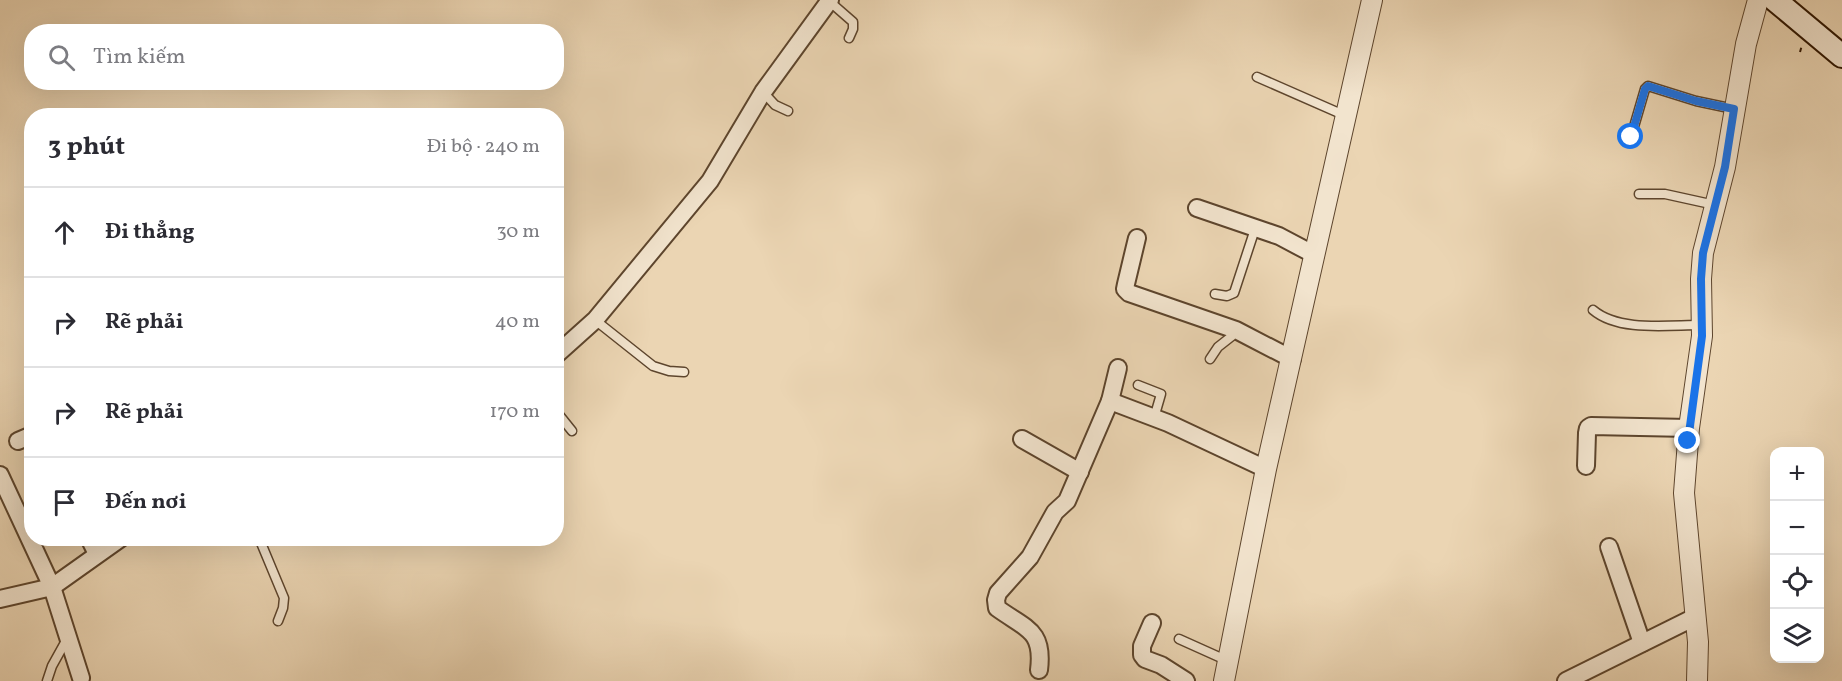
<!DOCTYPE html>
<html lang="vi">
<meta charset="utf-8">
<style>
:root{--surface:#fff;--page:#f7f7f7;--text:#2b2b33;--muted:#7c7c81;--line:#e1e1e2}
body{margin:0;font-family:Vollkorn,serif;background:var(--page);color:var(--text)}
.controls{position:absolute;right:18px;bottom:18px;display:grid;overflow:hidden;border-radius:12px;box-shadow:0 6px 24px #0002}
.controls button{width:54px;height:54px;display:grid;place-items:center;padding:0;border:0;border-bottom:2px solid var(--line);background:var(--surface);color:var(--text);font:30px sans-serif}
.stop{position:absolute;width:18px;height:18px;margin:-14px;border:4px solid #1a73e8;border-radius:50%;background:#fff}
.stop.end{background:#1a73e8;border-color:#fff;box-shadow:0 2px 6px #0008}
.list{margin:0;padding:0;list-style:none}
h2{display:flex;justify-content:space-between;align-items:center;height:78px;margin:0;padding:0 24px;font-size:26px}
h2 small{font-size:20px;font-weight:400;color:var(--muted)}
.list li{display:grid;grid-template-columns:39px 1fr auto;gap:18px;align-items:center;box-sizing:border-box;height:90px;padding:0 24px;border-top:2px solid var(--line)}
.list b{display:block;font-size:22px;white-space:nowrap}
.list em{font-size:20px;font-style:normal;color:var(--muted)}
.icon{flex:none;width:33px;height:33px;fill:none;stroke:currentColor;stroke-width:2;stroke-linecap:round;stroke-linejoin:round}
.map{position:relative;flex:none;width:1842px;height:681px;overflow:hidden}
.search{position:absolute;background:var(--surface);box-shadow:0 6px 24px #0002;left:24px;top:24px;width:540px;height:66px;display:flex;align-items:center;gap:15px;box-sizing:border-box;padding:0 21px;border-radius:24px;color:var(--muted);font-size:22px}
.panel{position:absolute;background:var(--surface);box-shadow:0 6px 24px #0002;left:24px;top:108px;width:540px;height:438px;border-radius:24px}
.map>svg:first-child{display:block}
</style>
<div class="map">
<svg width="1842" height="681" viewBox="0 0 1842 681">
<rect width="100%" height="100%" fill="#ebd5b3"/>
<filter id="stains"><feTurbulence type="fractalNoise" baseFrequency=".00333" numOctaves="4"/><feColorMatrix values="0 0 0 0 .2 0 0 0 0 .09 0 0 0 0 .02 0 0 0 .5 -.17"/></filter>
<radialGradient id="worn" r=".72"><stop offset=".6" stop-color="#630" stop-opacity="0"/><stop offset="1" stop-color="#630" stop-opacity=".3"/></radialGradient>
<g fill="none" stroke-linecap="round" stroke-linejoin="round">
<g stroke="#5d452d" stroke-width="11">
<g id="service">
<path d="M829 1 853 22V29L849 38"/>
<path d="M1257 77 1346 116"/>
<path d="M763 92 775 105 788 111"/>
<path d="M1631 137 1645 89 1648 86 1696 101 1734 109"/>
<path d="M1639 194H1665L1715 205"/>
<path d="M1215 294 1227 296 1234 293 1255 229"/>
<path d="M1593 310C1619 332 1668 325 1701 325"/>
<path d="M595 320 653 366 669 371 684 372"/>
<path d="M1210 359 1218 347 1232 336 1236 330"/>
<path d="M1138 385 1161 394 1154 418"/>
<path d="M556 411 572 431"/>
<path d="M259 538 284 598 283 608 278 621"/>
<path d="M1179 639 1228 661"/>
<path d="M47 681 52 666 67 639"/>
</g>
</g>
<g stroke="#5d452d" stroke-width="20">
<g id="minor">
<path d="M1197 208 1279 236 1315 255"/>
<path d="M1137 238 1126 284 1125 289 1129 293 1236 330 1292 359"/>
<path d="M556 355 595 320 710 181 763 92 830 0"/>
<path d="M1110 401 1118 368"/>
<path d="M1022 439 1080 472"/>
<path d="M18 441 32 435"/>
<path d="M1586 466 1587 433 1588 428 1591 426 1689 428"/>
<path d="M0 475 52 587 81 678"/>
<path d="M89 538 97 554"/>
<path d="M1609 547 1642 643"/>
<path d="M0 599 52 587 121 538"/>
<path d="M1152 623 1142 646V655L1145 659 1161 665 1186 681"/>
<path d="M1039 670C1044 630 1026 629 997 608L996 600 998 593 1030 557 1055 512 1067 501 1110 401 1168 423 1266 469"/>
<path d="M1566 681 1695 617"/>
</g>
</g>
<g stroke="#5d452d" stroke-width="22">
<g id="tertiary">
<path d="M1224 681 1266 469 1372 0"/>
<path d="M1697 681 1698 642 1684 493 1689 428 1702 336 1701 279 1703 253 1725 167 1746 44 1758 0"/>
</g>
</g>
<g stroke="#2e1500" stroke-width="26">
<path id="secondary" d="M1775 0 1842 56"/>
</g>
<path stroke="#2e1500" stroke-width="2" stroke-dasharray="4.5 3" stroke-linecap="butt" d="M1800 52 1802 45"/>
<use href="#service" stroke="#f2e4ce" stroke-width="8"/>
<use href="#minor" stroke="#f2e4ce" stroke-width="16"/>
<use href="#tertiary" stroke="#f2e4ce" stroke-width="20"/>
<use href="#secondary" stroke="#f2e4ce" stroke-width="22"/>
</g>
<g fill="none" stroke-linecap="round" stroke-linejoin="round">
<path stroke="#1a73e8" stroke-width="8" d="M1631 137 1645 89 1648 86 1696 101 1734 109 1725 167 1703 253 1701 279 1702 336 1688 441"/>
</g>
<rect width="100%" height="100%" filter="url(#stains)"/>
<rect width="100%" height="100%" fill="url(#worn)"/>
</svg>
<div class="controls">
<button>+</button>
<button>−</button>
<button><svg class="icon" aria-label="locate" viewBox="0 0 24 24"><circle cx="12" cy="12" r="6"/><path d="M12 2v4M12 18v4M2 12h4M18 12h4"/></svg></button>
<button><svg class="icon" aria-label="layers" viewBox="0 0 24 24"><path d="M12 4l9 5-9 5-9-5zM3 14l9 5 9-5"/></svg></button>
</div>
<div class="stop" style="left:1631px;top:137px"></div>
<div class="stop end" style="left:1688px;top:441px"></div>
<div class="search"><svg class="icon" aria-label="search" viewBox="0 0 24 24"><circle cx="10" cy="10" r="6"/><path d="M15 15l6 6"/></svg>Tìm kiếm</div>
<section class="panel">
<h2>3 phút<small>Đi bộ · 240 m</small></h2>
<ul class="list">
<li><svg class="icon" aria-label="ahead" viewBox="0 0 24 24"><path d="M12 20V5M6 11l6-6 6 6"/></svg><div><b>Đi thẳng</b></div><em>30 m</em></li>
<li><svg class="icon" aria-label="right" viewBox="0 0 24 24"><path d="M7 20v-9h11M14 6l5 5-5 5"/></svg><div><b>Rẽ phải</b></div><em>40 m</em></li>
<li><svg class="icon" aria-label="right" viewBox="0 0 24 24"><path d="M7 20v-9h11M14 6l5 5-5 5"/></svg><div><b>Rẽ phải</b></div><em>170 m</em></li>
<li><svg class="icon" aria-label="arrive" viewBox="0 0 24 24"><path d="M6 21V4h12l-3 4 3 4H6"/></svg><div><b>Đến nơi</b></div></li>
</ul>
</section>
</div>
